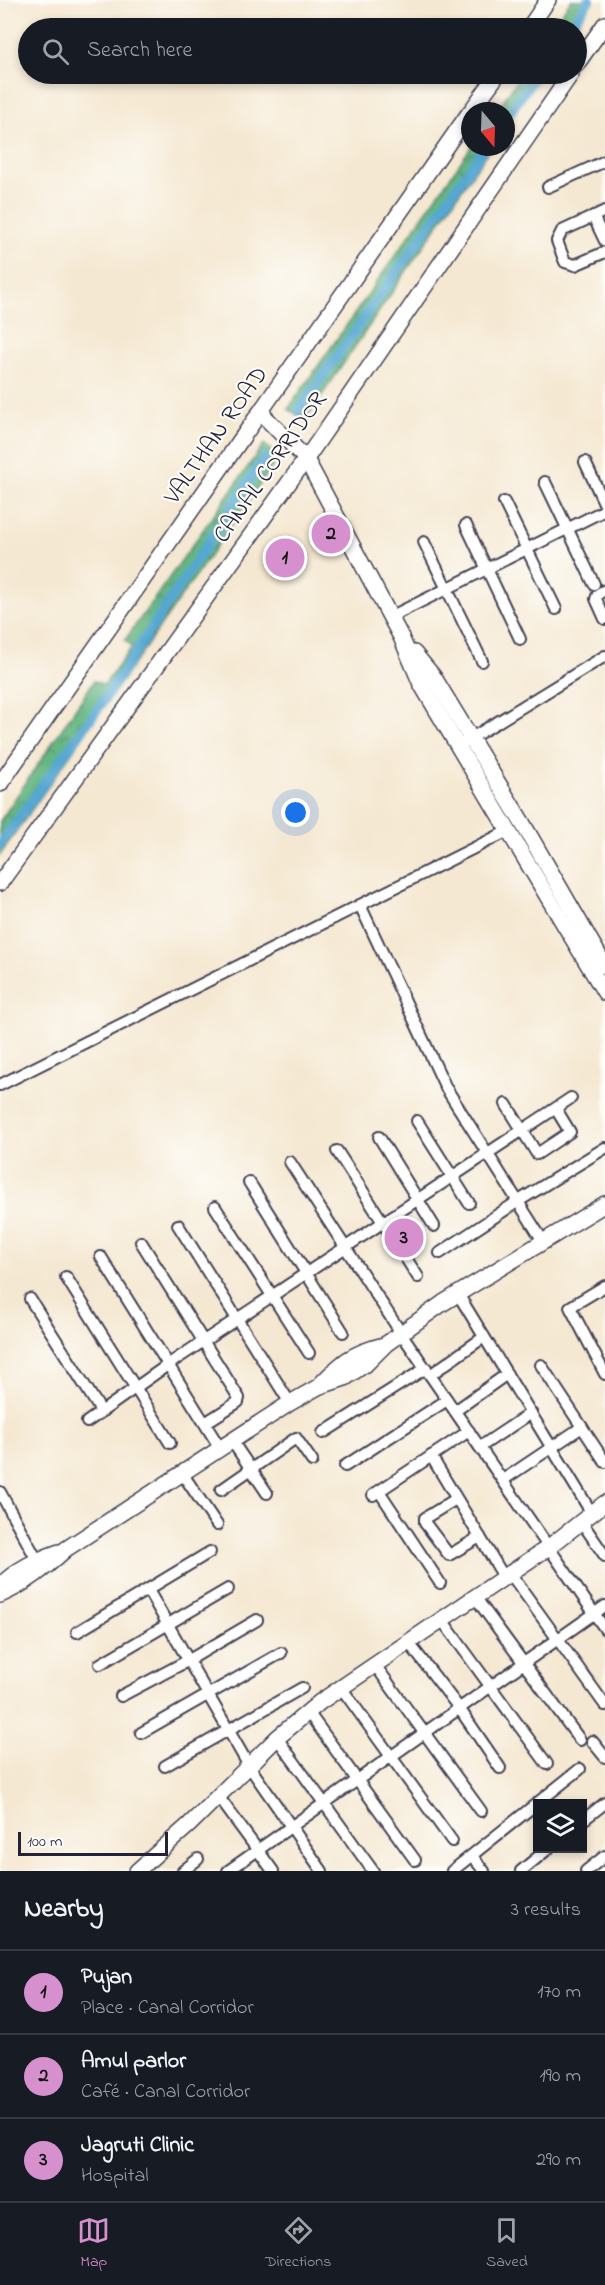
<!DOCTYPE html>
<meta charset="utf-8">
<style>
:root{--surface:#171b24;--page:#242831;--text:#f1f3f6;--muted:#9ea1a6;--line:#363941;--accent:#d690ce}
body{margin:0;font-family:"Indie Flower",sans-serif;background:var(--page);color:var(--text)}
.controls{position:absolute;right:18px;bottom:18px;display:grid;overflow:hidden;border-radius:0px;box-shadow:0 3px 9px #0003}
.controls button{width:54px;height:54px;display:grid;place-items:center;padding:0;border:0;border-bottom:2px solid var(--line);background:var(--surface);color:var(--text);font:30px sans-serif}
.compass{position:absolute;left:461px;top:102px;width:54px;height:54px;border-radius:50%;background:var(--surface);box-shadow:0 3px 9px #0003;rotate:161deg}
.scale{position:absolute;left:18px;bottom:15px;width:150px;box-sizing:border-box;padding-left:6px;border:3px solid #22223b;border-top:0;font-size:16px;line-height:21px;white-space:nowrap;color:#22223b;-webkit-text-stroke:4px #fdfcf7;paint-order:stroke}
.you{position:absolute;left:296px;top:813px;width:21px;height:21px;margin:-15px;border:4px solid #fff;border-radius:50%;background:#1a73e8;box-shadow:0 0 0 9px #1a73e833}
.badge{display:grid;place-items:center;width:39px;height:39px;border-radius:50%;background:var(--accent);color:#111;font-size:20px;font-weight:700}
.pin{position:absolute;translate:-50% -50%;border:3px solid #fff;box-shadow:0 2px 6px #0006}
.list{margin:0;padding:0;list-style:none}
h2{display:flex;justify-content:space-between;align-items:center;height:78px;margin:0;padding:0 24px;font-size:26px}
h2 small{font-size:20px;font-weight:400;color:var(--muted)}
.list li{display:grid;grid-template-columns:39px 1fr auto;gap:18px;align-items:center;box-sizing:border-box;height:84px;padding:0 24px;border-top:2px solid var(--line)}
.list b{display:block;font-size:22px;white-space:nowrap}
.list p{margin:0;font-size:20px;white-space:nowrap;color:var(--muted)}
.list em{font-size:20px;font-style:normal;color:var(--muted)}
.icon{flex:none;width:33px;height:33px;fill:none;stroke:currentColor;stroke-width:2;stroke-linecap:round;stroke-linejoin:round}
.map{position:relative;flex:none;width:605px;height:1871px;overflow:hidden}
.search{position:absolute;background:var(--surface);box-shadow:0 3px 9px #0003;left:18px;right:18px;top:18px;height:66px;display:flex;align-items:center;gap:15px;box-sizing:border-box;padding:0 21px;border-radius:33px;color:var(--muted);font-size:22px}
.sheet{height:330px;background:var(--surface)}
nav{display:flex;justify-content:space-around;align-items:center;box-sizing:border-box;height:84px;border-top:2px solid var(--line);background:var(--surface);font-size:16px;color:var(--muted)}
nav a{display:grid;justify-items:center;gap:3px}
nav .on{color:var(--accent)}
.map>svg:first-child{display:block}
</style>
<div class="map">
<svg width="605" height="1871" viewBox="0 0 605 1871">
<defs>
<pattern id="forest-crowns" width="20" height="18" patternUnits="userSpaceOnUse" patternTransform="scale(1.5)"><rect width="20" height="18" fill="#64b682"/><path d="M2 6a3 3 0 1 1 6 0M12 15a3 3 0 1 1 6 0" fill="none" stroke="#52946c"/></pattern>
</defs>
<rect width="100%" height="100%" fill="#fdfcf7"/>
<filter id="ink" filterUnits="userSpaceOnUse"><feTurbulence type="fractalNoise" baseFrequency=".0167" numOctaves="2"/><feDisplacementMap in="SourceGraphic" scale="12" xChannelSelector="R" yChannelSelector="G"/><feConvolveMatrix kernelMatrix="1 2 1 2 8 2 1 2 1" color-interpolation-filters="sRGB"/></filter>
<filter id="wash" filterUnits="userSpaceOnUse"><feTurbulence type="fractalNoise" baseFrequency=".008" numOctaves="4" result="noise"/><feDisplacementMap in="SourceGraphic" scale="24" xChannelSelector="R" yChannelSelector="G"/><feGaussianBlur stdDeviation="1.35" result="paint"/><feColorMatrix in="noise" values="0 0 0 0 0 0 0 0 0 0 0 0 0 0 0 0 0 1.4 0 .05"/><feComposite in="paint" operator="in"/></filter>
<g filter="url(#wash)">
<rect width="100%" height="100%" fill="#f5e8d2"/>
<g fill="url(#forest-crowns)" stroke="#436c5e" stroke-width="1.5">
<path d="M571 0H591L572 28H551Z"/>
<path d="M521 74H541L506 125V111H496Z"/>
<path d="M471 147H491L305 420 288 409Z"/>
<path d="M264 444 279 457 0 855V821L94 681 104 685 132 647 125 640Z"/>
</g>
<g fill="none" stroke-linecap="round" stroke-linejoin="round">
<g stroke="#56a7d1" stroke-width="10">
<path d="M569 28 589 0"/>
<path d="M506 117 537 74"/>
<path d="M299 410 485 147"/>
<path d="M0 845 106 697 264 458"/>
</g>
</g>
</g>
<g filter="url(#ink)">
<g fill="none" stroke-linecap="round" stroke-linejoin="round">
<g stroke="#424052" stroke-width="14">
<g id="street">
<path d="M548 187 605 161"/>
<path d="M605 211 562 231 557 241 565 262 575 265 605 252"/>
<path d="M593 216 605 241"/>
<path d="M585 462 605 505"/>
<path d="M545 482 594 584"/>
<path d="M504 502 556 609"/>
<path d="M466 525 520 639"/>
<path d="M424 542 482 661"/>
<path d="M605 590 598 594 596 599 605 619"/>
<path d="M390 617 605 510"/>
<path d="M465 742 605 656"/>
<path d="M360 905 446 1088 543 1241"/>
<path d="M0 1085 508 831"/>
<path d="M506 1104 537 1154 570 1132 556 1109"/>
<path d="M417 1121 469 1203"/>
<path d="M379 1137 434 1226"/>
<path d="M337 1151 418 1277"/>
<path d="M290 1162 401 1333 605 1629"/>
<path d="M249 1182 343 1332"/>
<path d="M215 1207 309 1353"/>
<path d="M178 1225 290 1403"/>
<path d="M141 1242 239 1398 238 1402 205 1423"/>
<path d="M440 1253 517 1202 605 1148"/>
<path d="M101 1257 220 1448"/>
<path d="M66 1277 170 1443"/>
<path d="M605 1286 570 1307 605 1374"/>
<path d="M458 1294 591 1512"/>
<path d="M30 1299 101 1411"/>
<path d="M541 1365 605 1462"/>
<path d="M430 1375 484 1337"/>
<path d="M455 1411 507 1374"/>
<path d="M87 1422 169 1364 571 1098"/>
<path d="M323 1433 426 1368"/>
<path d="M232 1441 267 1493"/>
<path d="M480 1447 531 1413"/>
<path d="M431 1456 504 1577"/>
<path d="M345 1466 447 1400"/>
<path d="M182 1473 217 1525"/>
<path d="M503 1480 582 1427"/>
<path d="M221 1490 296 1438 312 1461"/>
<path d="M379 1491 440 1583"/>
<path d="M0 1492 37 1560"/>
<path d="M373 1495 469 1431"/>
<path d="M456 1499 425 1518V1523L449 1555 480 1537"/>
<path d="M581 1521 605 1556"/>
<path d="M510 1573 605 1705"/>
<path d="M148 1590 249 1766 322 1871"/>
<path d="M475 1597 580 1740"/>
<path d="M442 1620 547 1764"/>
<path d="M77 1632 210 1552"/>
<path d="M409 1643 459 1708 500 1768"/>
<path d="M100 1664 228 1589"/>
<path d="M375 1665 481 1811"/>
<path d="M340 1686 452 1841"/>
<path d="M121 1696 189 1660 257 1620"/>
<path d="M308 1712 415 1860"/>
<path d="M141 1733 281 1653"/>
<path d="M277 1738 373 1871"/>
<path d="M592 1741 605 1757"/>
<path d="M165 1766 302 1688"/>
<path d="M218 1796 273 1871"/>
<path d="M582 1821 605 1803"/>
<path d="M472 1856 484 1871"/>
<path d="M183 1871 198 1859"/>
<path d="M228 1871 605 1606"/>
<path d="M452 1871 580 1769"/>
<path d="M521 1871 549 1848"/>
<path d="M586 1871 605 1856"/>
</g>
</g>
<g stroke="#424052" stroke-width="18">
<g id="secondary">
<path d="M529 28 548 0"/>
<path d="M576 65 605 24"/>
<path d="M471 111 498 74"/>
<path d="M261 413 306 459 401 637 421 684 605 993"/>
<path d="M414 653 433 676 523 824 605 966"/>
<path d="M0 784 470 112"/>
<path d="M0 883 306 459 571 74"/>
<path d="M320 1385C342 1362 352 1353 384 1345"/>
<path d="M0 1586C17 1569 36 1560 59 1552"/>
<path d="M0 1595C26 1584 45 1568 66 1549L290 1403 318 1387 345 1378 368 1362 386 1344 443 1303 605 1204"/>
<path d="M137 1871 189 1825 277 1738 320 1702 549 1547 605 1503"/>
</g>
</g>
<use href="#street" stroke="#fff" stroke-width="10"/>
<use href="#secondary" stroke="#fff" stroke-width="15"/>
</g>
</g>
<g text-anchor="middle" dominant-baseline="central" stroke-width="4.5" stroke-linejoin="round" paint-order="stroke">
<g font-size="24" fill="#22223b" stroke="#fdfcf7">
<text transform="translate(217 436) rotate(-55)">VALTHAN ROAD</text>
<text transform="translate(271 468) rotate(-55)">CANAL CORRIDOR</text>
</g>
</g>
</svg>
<div class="controls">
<button><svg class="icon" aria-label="layers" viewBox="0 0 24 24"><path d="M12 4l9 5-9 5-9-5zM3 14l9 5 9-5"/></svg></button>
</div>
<svg class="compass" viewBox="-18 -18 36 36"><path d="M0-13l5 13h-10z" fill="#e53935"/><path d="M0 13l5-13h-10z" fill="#9ea1a6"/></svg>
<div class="scale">100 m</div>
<div class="you"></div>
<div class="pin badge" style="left:285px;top:558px">1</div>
<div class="pin badge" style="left:331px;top:534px">2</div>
<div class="pin badge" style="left:404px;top:1238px">3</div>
<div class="search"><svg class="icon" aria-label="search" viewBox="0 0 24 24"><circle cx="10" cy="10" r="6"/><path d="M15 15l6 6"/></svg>Search here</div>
</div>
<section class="sheet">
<h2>Nearby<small>3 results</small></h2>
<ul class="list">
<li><span class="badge">1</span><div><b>Pujan</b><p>Place · Canal Corridor</p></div><em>170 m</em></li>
<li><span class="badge">2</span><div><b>Amul parlor</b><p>Café · Canal Corridor</p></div><em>190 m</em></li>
<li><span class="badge">3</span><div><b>Jagruti Clinic</b><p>Hospital</p></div><em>290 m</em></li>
</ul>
</section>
<nav>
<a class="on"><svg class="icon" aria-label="map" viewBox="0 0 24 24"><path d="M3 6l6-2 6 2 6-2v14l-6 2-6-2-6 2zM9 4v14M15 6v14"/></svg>Map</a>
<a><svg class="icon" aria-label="directions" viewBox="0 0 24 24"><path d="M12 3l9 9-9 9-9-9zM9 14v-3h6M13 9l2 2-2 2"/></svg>Directions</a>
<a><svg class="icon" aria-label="saved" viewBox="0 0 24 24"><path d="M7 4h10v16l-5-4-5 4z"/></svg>Saved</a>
</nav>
